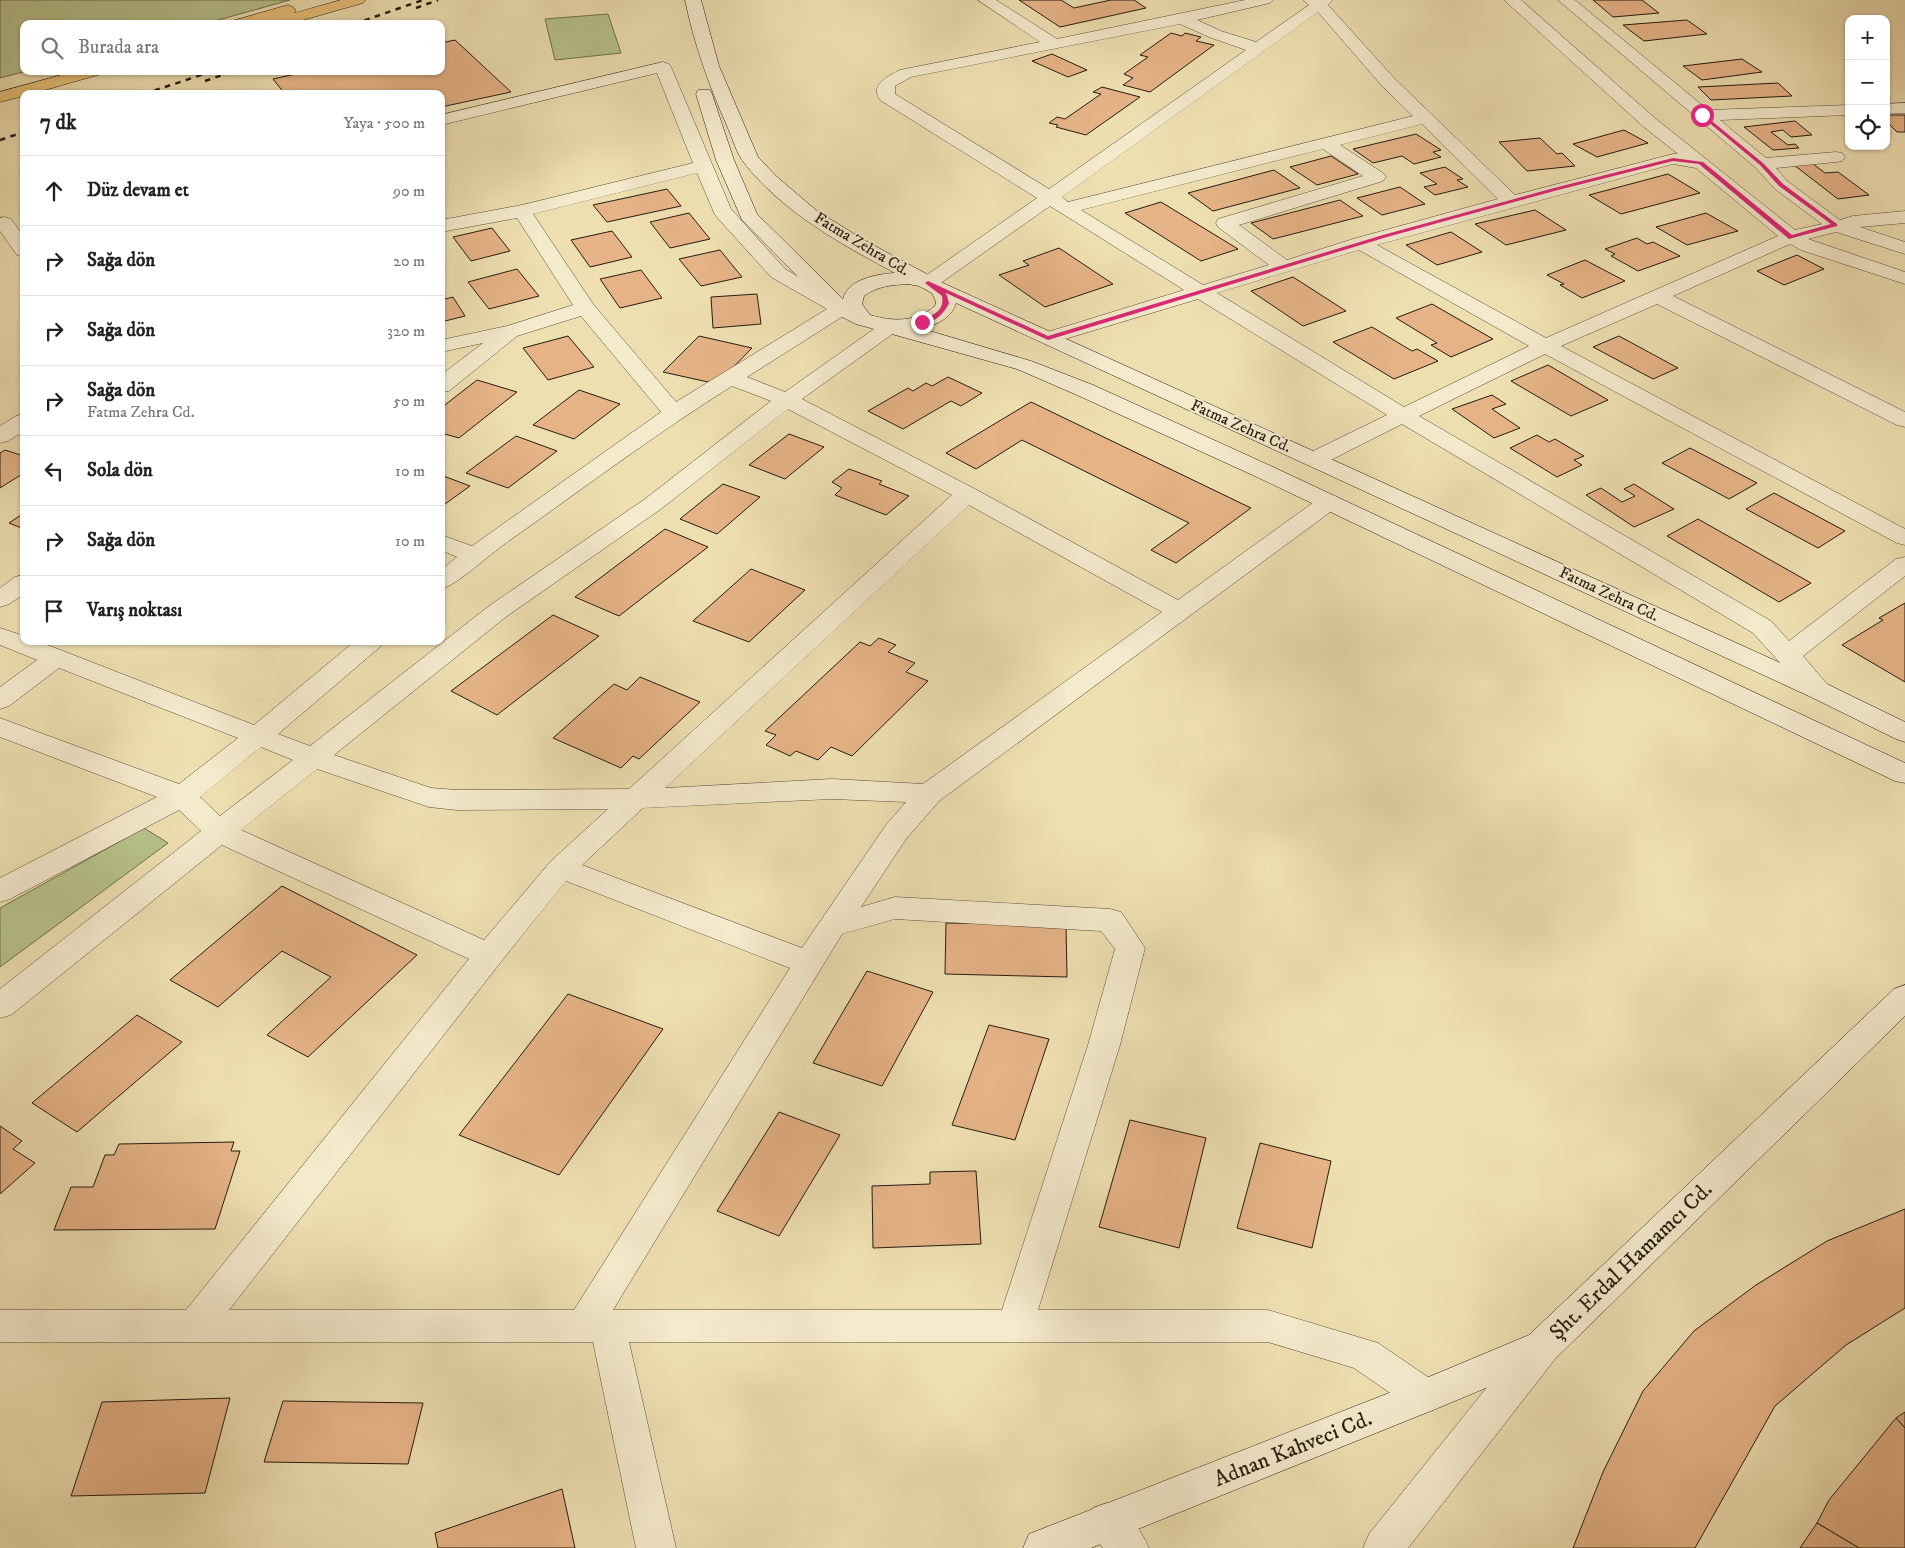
<!DOCTYPE html>
<html lang="tr">
<meta charset="utf-8">
<style>
:root{--surface:#fff;--page:#f2f2f2;--text:#222;--muted:#767676;--line:#e0e0e0}
body{margin:0;font-family:"IM FELL DW Pica",serif;background:var(--page);color:var(--text)}
.controls{position:absolute;right:15px;top:15px;display:grid;overflow:hidden;border-radius:10px;box-shadow:0 1px 4px #0004}
.controls button{width:45px;height:45px;display:grid;place-items:center;padding:0;border:0;border-bottom:1px solid var(--line);background:var(--surface);color:var(--text);font:25px sans-serif}
.stop{position:absolute;width:15px;height:15px;margin:-11px;border:4px solid #db2777;border-radius:50%;background:#fff}
.stop.end{background:#db2777;border-color:#fff;box-shadow:0 1px 5px #0008}
.list{margin:0;padding:0;list-style:none}
h2{display:flex;justify-content:space-between;align-items:center;height:65px;margin:0;padding:0 20px;font-size:21px}
h2 small{font-size:16px;font-weight:400;color:var(--muted)}
.list li{display:grid;grid-template-columns:32px 1fr auto;gap:15px;align-items:center;box-sizing:border-box;height:70px;padding:0 20px;border-top:1px solid var(--line)}
.list b{display:block;font-size:19px;white-space:nowrap}
.list p{margin:0;font-size:16px;white-space:nowrap;color:var(--muted)}
.list em{font-size:16px;font-style:normal;color:var(--muted)}
.icon{flex:none;width:28px;height:28px;fill:none;stroke:currentColor;stroke-width:2;stroke-linecap:round;stroke-linejoin:round}
.map{position:relative;flex:none;width:1905px;height:1548px;overflow:hidden}
.search{position:absolute;background:var(--surface);box-shadow:0 1px 4px #0004;left:20px;top:20px;width:425px;height:55px;display:flex;align-items:center;gap:12px;box-sizing:border-box;padding:0 18px;border-radius:10px;color:var(--muted);font-size:19px}
.panel{position:absolute;background:var(--surface);box-shadow:0 1px 4px #0004;left:20px;top:90px;width:425px;height:555px;border-radius:10px}
.map>svg:first-child{display:block}
</style>
<div class="map">
<svg width="1905" height="1548" viewBox="0 0 1905 1548">
<rect width="100%" height="100%" fill="#eedfb1"/>
<filter id="stains"><feTurbulence type="fractalNoise" baseFrequency=".004" numOctaves="4"/><feColorMatrix values="0 0 0 0 .2 0 0 0 0 .09 0 0 0 0 .02 0 0 0 .5 -.17"/></filter>
<radialGradient id="worn" r=".72"><stop offset=".6" stop-color="#630" stop-opacity="0"/><stop offset="1" stop-color="#630" stop-opacity=".3"/></radialGradient>
<g fill="#b7c28d" stroke="#6e6e4e">
<path d="M0 0H290L204 24H24V71H27L0 78Z"/>
<path d="M608 14 621 53 555 60 545 19Z"/>
<path d="M144 828 168 843 0 967V908Z"/>
</g>
<g fill="#e5b386" stroke="#261b10">
<path d="M1019 0H1061L1074 8 1111 0H1134L1146 8 1060 27Z"/>
<path d="M1593 0H1642L1659 13 1613 17Z"/>
<path d="M1687 20 1707 34 1644 41 1623 25Z"/>
<path d="M1171 33 1182 36 1185 33 1201 37 1196 41 1214 45 1150 92 1123 85 1133 78 1124 74 1148 57 1140 55Z"/>
<path d="M455 40 511 92 441 107V94H285L273 79 309 71H441V43Z"/>
<path d="M1052 54 1087 70 1068 77 1032 61Z"/>
<path d="M1742 59 1762 72 1702 80 1683 66Z"/>
<path d="M1778 83 1792 96 1711 100 1698 87Z"/>
<path d="M1102 87 1140 97 1086 135 1056 127 1058 125 1049 123 1057 117 1065 119 1101 94 1093 92Z"/>
<path d="M1886 115H1905V132H1897L1886 121Z"/>
<path d="M1795 121 1812 135 1791 137 1783 130 1771 132 1788 145 1795 144 1799 148 1773 150 1744 127Z"/>
<path d="M1624 130 1648 143 1597 157 1573 144Z"/>
<path d="M1416 134 1441 150 1433 152 1441 157 1414 164 1402 156 1373 163 1353 149Z"/>
<path d="M1540 138 1557 154 1562 153 1575 166 1527 171 1499 142Z"/>
<path d="M1331 156 1358 174 1317 185 1290 167Z"/>
<path d="M1812 163 1825 173 1838 172 1869 195 1838 199 1794 165Z"/>
<path d="M1445 167 1463 179 1457 180 1468 187 1435 195 1424 187 1437 184 1420 173Z"/>
<path d="M1274 170 1300 188 1213 211 1188 193Z"/>
<path d="M1668 174 1700 193 1621 214 1589 195Z"/>
<path d="M1400 187 1425 204 1382 215 1357 198Z"/>
<path d="M667 189 681 206 607 222 593 205Z"/>
<path d="M1340 200 1363 216 1273 239 1251 223Z"/>
<path d="M1161 202 1238 249 1201 261 1125 213Z"/>
<path d="M1535 210 1566 230 1506 245 1475 224Z"/>
<path d="M689 213 710 239 670 248 650 222Z"/>
<path d="M1706 213 1738 231 1687 245 1656 227Z"/>
<path d="M492 228 510 251 471 261 453 237Z"/>
<path d="M612 231 632 257 590 267 571 240Z"/>
<path d="M1451 232 1482 252 1437 265 1406 245Z"/>
<path d="M1637 238 1647 244 1653 242 1680 256 1638 271 1611 256 1615 254 1605 249Z"/>
<path d="M1059 248 1113 284 1045 307 999 275 1029 265 1023 261Z"/>
<path d="M720 250 742 277 701 286 679 259Z"/>
<path d="M1797 255 1824 269 1784 285 1757 271Z"/>
<path d="M1585 260 1625 281 1582 298 1560 285 1564 284 1547 275Z"/>
<path d="M517 269 539 296 489 309 468 282Z"/>
<path d="M641 270 662 298 620 308 600 279Z"/>
<path d="M1293 277 1346 311 1303 326 1251 291Z"/>
<path d="M757 294 761 324 713 328 711 297Z"/>
<path d="M453 297 465 316 441 322V300Z"/>
<path d="M1432 304 1493 339 1451 357 1431 345 1437 343 1396 318Z"/>
<path d="M1372 327 1412 351 1417 349 1438 361 1394 379 1333 342Z"/>
<path d="M568 336 594 367 548 380 523 348Z"/>
<path d="M699 336 752 348 717 384 663 372Z"/>
<path d="M1619 336 1678 368 1653 379 1593 347Z"/>
<path d="M1548 365 1608 400 1571 416 1511 381Z"/>
<path d="M948 377 982 393 961 406 951 401 903 429 868 411 908 388 913 391 926 383 932 386Z"/>
<path d="M477 380 517 392 459 438 441 433V408Z"/>
<path d="M579 390 620 404 574 439 533 425Z"/>
<path d="M1492 395 1506 404 1492 409 1520 428 1494 438 1452 409Z"/>
<path d="M1031 402 1251 508 1176 563 1151 550 1189 523 1022 440 976 469 946 453Z"/>
<path d="M789 434 824 447 785 479 749 465Z"/>
<path d="M1537 435 1549 442 1555 439 1584 456 1574 460 1582 465 1557 477 1510 448Z"/>
<path d="M516 436 557 451 508 488 466 473Z"/>
<path d="M1690 448 1757 483 1729 499 1662 463Z"/>
<path d="M5 450 24 456V473L0 488V453Z"/>
<path d="M849 469 882 481 879 484 909 496 886 515 835 495 842 488 832 482Z"/>
<path d="M441 475 470 486 441 507Z"/>
<path d="M723 484 760 497 717 534 680 519Z"/>
<path d="M1634 484 1674 509 1634 527 1586 495 1601 488 1622 502 1635 496 1624 489Z"/>
<path d="M1774 493 1845 531 1818 548 1746 509Z"/>
<path d="M24 513V529L9 523Z"/>
<path d="M1698 519 1811 583 1779 602 1667 536Z"/>
<path d="M665 529 708 547 619 616 575 597Z"/>
<path d="M751 569 805 590 749 642 693 621Z"/>
<path d="M1905 603V682L1842 645 1883 620 1879 618Z"/>
<path d="M553 615 599 636 497 715 451 691Z"/>
<path d="M879 638 896 645 888 652 915 663 906 672 928 681 852 756 831 747 818 760 796 751 790 756 766 745 776 735 765 731 860 642 870 646Z"/>
<path d="M640 677 700 702 639 759 633 756 621 768 553 738 614 684 627 690Z"/>
<path d="M282 886 417 955 308 1057 267 1035 331 977 282 951 218 1007 170 980Z"/>
<path d="M946 923 1066 925 1067 977 945 974Z"/>
<path d="M867 971 933 992 882 1086 813 1063Z"/>
<path d="M568 994 663 1029 559 1175 459 1135Z"/>
<path d="M137 1015 182 1042 77 1132 32 1103Z"/>
<path d="M989 1025 1049 1039 1015 1140 952 1125Z"/>
<path d="M779 1112 840 1135 779 1236 717 1211Z"/>
<path d="M1130 1120 1206 1138 1179 1248 1099 1227Z"/>
<path d="M0 1126 22 1141 13 1149 35 1163 0 1194Z"/>
<path d="M234 1142 231 1151H240L215 1229 54 1230 71 1187H93L105 1155H114L119 1144Z"/>
<path d="M1260 1143 1331 1161 1312 1248 1237 1228Z"/>
<path d="M976 1171 981 1244 873 1248 872 1186 930 1184V1172Z"/>
<path d="M1905 1209V1308L1846 1345 1775 1406 1695 1548H1573L1603 1472 1643 1391 1694 1331 1756 1285 1827 1241Z"/>
<path d="M230 1398 205 1493 71 1496 102 1402Z"/>
<path d="M283 1401 423 1403 408 1464 264 1462Z"/>
<path d="M1905 1412V1428L1896 1418Z"/>
<path d="M1896 1418 1905 1428V1548H1859L1817 1523 1829 1500Z"/>
<path d="M562 1489 575 1548H438L435 1533Z"/>
<path d="M1817 1523 1859 1548H1800Z"/>
</g>
<g fill="none" stroke-linecap="round" stroke-linejoin="round">
<g stroke="#584c38" stroke-width="1">
<g id="street">
<path d="M978 0H996L1057 39 1245 0H1273L1270 3 1197 20 1221 31 1256 42 1309 5 1303 0H1333L1328 5 1395 79 1515 195 1673 154H1678L1644 127 1504 0H1521L1656 119 1795 230 1822 224 1775 189 1756 168 1558 0H1575L1708 110 1849 105V115L1720 120 1766 158 1836 152 1842 153 1845 157 1842 161 1836 162 1776 168 1787 181 1840 220 1853 216 1905 211V223L1860 227 1905 242V254L1836 232 1808 239 1905 272V284L1801 250 1790 244 1673 296 1905 412V427L1897 425 1657 304 1561 346 1905 529V545L1897 543 1545 354 1419 416 1771 621 1789 641 1896 559 1905 557V576L1803 656 1833 691 1829 697 1820 700 1811 697 1753 633 1402 424 1323 464 1315 466 1307 464 1304 459 1307 454 1387 415 1198 299 1055 342 1048 344 1041 342 1038 338 1041 334 1184 290 1050 206 935 287 928 289 921 287 918 283 921 279 1037 198 880 100C869 84 889 76 900 70L1040 42ZM1318 12 1383 87 1413 116 1068 202 1062 197ZM1180 24 1209 37 1246 50 1049 189 895 94V86L911 77ZM1422 124 1498 199 1353 239 1287 260 1239 225 1383 181 1386 177 1383 173 1340 145ZM1323 149 1363 176 1218 219 1216 223 1218 227 1269 265 1203 285 1081 210ZM1673 164 1696 168 1778 236 1546 338 1377 245ZM1359 250 1529 346 1404 407 1217 293Z"/>
<path d="M663 62 669 64 671 67 731 209 785 269 848 305 851 309 848 313 747 377 785 392 884 322 891 320 898 322 901 326 898 330 802 399 975 489 1178 600 1321 497 1329 495 1337 497 1341 502 1337 507 939 801 906 839 861 907 895 897 1110 909 1121 912 1145 948 1120 1045 1038 1310H1268L1378 1343 1438 1384 1444 1396 1438 1408 1425 1413 1412 1408 1354 1368 1268 1342H629L676 1548H636L593 1342H0V1310H186L469 959 222 845 11 1015 0 1018V989L201 831 179 810 10 899 0 902V878L157 797 0 737V718L179 784 238 738 59 668 9 706 0 709V687L37 660 0 645V628L24 636V641H37L254 725 355 641H384L380 647 278 734 310 746 489 606 645 499 771 401 732 386C654 435 581 490 506 543 490 554 457 585 441 589V570L457 557 441 550V535L472 546 661 412 581 316 517 336 449 391 441 392V375L483 343 441 352V340L507 326 573 305 517 218 441 232V220L522 205 693 163 657 73 441 125V115ZM697 173 715 215 771 277 827 309 676 402 593 304 533 214ZM788 409 952 495 629 789 457 790 431 788 334 755 507 616 661 509ZM969 505 1162 612 923 784 832 779 665 788ZM261 747 293 760 220 816 200 797ZM317 769 429 807 457 810 608 809 551 861 484 940 241 830ZM832 799 906 802 886 825 802 948 582 865 643 808ZM566 881 790 968 574 1310H229L500 963ZM895 919 1101 931 1115 949 1088 1045 1002 1310H613L842 934Z"/>
<path d="M1905 103V113L1886 114V104Z"/>
<path d="M4 217 11 219 24 237V257L17 255 0 231V218Z"/>
<path d="M24 414V431L8 441 0 443V426L16 416Z"/>
<path d="M24 575V594L9 604 0 607V588L15 577Z"/>
<path d="M1542 1330 1555 1335 1560 1347 1555 1359 1408 1548H1363L1369 1534 1529 1335Z"/>
<path d="M1107 1503C1127 1511 1140 1528 1149 1548H1103L1093 1536 1087 1522 1093 1508Z"/>
</g>
</g>
<g stroke="#261b10" stroke-width="1">
<g id="secondary">
<path d="M685 0H701L719 66 758 157 776 176 817 211 864 240 945 284 1829 685 1905 722V742L1896 739 1811 697 956 303C952 318 937 324 923 329L1031 361 1093 385 1273 467 1905 763V783L1895 781 1257 477 1077 395 1017 369 856 324 834 313 742 220 716 160 696 94 698 90H710L712 94 734 160 757 214 843 299C848 279 877 274 895 273 841 244 784 213 745 164 736 153 733 139 727 126 709 85 694 44 685 0ZM908 284 919 286 932 293 936 302 935 306C916 322 894 322 870 315L862 304 864 296C878 286 891 285 908 284Z"/>
<path d="M1905 985V1016L1555 1359 1438 1408 1091 1548H1023L1029 1534 1412 1384 1529 1335 1894 989Z"/>
</g>
</g>
<g stroke="#261b10" stroke-width="1">
<g id="primary">
<path d="M341 0H366L363 3 289 24H263L265 21 256 24H230L232 21 288 5 293 7 296 10 294 13Z"/>
<path d="M76 71H103L101 74 31 94H24V96L0 102V92Z"/>
</g>
</g>
<use href="#street" fill="#f4eacc" fill-rule="evenodd"/>
<use href="#secondary" fill="#f4eacc" fill-rule="evenodd"/>
<use href="#primary" fill="#e7c078" fill-rule="evenodd"/>
<g stroke="#261b10" stroke-width="2.5" stroke-dasharray="5.5 5.5" stroke-linecap="butt">
<path d="M416 8 438 0"/>
<path d="M354 24 423 0"/>
<path d="M205 81 234 71"/>
<path d="M144 94 213 71"/>
<path d="M0 140 24 132"/>
</g>
</g>
<path fill="#db2777" d="M1702 113 1763 163 1783 184 1837 224V226L1789 239 1699 164 1673 161 1558 190 1387 237 1048 340 946 293 949 303C945 313 931 327 919 322 930 315 945 313 942 296L925 283 928 281 1048 336 1383 235 1554 188 1673 158 1703 162 1792 235 1831 224 1779 186 1760 165 1701 116Z"/>
<g text-anchor="middle" dominant-baseline="central" stroke-width="4" stroke-linejoin="round" paint-order="stroke">
<g font-size="16" fill="#261b10" stroke="#f4eacc">
<text transform="translate(862 244) rotate(31)">Fatma Zehra Cd.</text>
<text transform="translate(1241 426) rotate(24)">Fatma Zehra Cd.</text>
<text transform="translate(1609 594) rotate(25)">Fatma Zehra Cd.</text>
</g>
<g font-size="22" fill="#261b10" stroke="#f4eacc">
<text transform="translate(1631 1261) rotate(-44)">Şht. Erdal Hamamcı Cd.</text>
<text transform="translate(1293 1449) rotate(-22)">Adnan Kahveci Cd.</text>
</g>
</g>
<rect width="100%" height="100%" filter="url(#stains)"/>
<rect width="100%" height="100%" fill="url(#worn)"/>
</svg>
<div class="controls">
<button>+</button>
<button>−</button>
<button><svg class="icon" aria-label="locate" viewBox="0 0 24 24"><circle cx="12" cy="12" r="6"/><path d="M12 2v4M12 18v4M2 12h4M18 12h4"/></svg></button>
</div>
<div class="stop" style="left:1702px;top:115px"></div>
<div class="stop end" style="left:922px;top:322px"></div>
<div class="search"><svg class="icon" aria-label="search" viewBox="0 0 24 24"><circle cx="10" cy="10" r="6"/><path d="M15 15l6 6"/></svg>Burada ara</div>
<section class="panel">
<h2>7 dk<small>Yaya · 500 m</small></h2>
<ul class="list">
<li><svg class="icon" aria-label="ahead" viewBox="0 0 24 24"><path d="M12 20V5M6 11l6-6 6 6"/></svg><div><b>Düz devam et</b></div><em>90 m</em></li>
<li><svg class="icon" aria-label="right" viewBox="0 0 24 24"><path d="M7 20v-9h11M14 6l5 5-5 5"/></svg><div><b>Sağa dön</b></div><em>20 m</em></li>
<li><svg class="icon" aria-label="right" viewBox="0 0 24 24"><path d="M7 20v-9h11M14 6l5 5-5 5"/></svg><div><b>Sağa dön</b></div><em>320 m</em></li>
<li><svg class="icon" aria-label="right" viewBox="0 0 24 24"><path d="M7 20v-9h11M14 6l5 5-5 5"/></svg><div><b>Sağa dön</b><p>Fatma Zehra Cd.</p></div><em>50 m</em></li>
<li><svg class="icon" aria-label="left" viewBox="0 0 24 24"><path d="M17 20v-9H6M10 6l-5 5 5 5"/></svg><div><b>Sola dön</b></div><em>10 m</em></li>
<li><svg class="icon" aria-label="right" viewBox="0 0 24 24"><path d="M7 20v-9h11M14 6l5 5-5 5"/></svg><div><b>Sağa dön</b></div><em>10 m</em></li>
<li><svg class="icon" aria-label="arrive" viewBox="0 0 24 24"><path d="M6 21V4h12l-3 4 3 4H6"/></svg><div><b>Varış noktası</b></div></li>
</ul>
</section>
</div>
